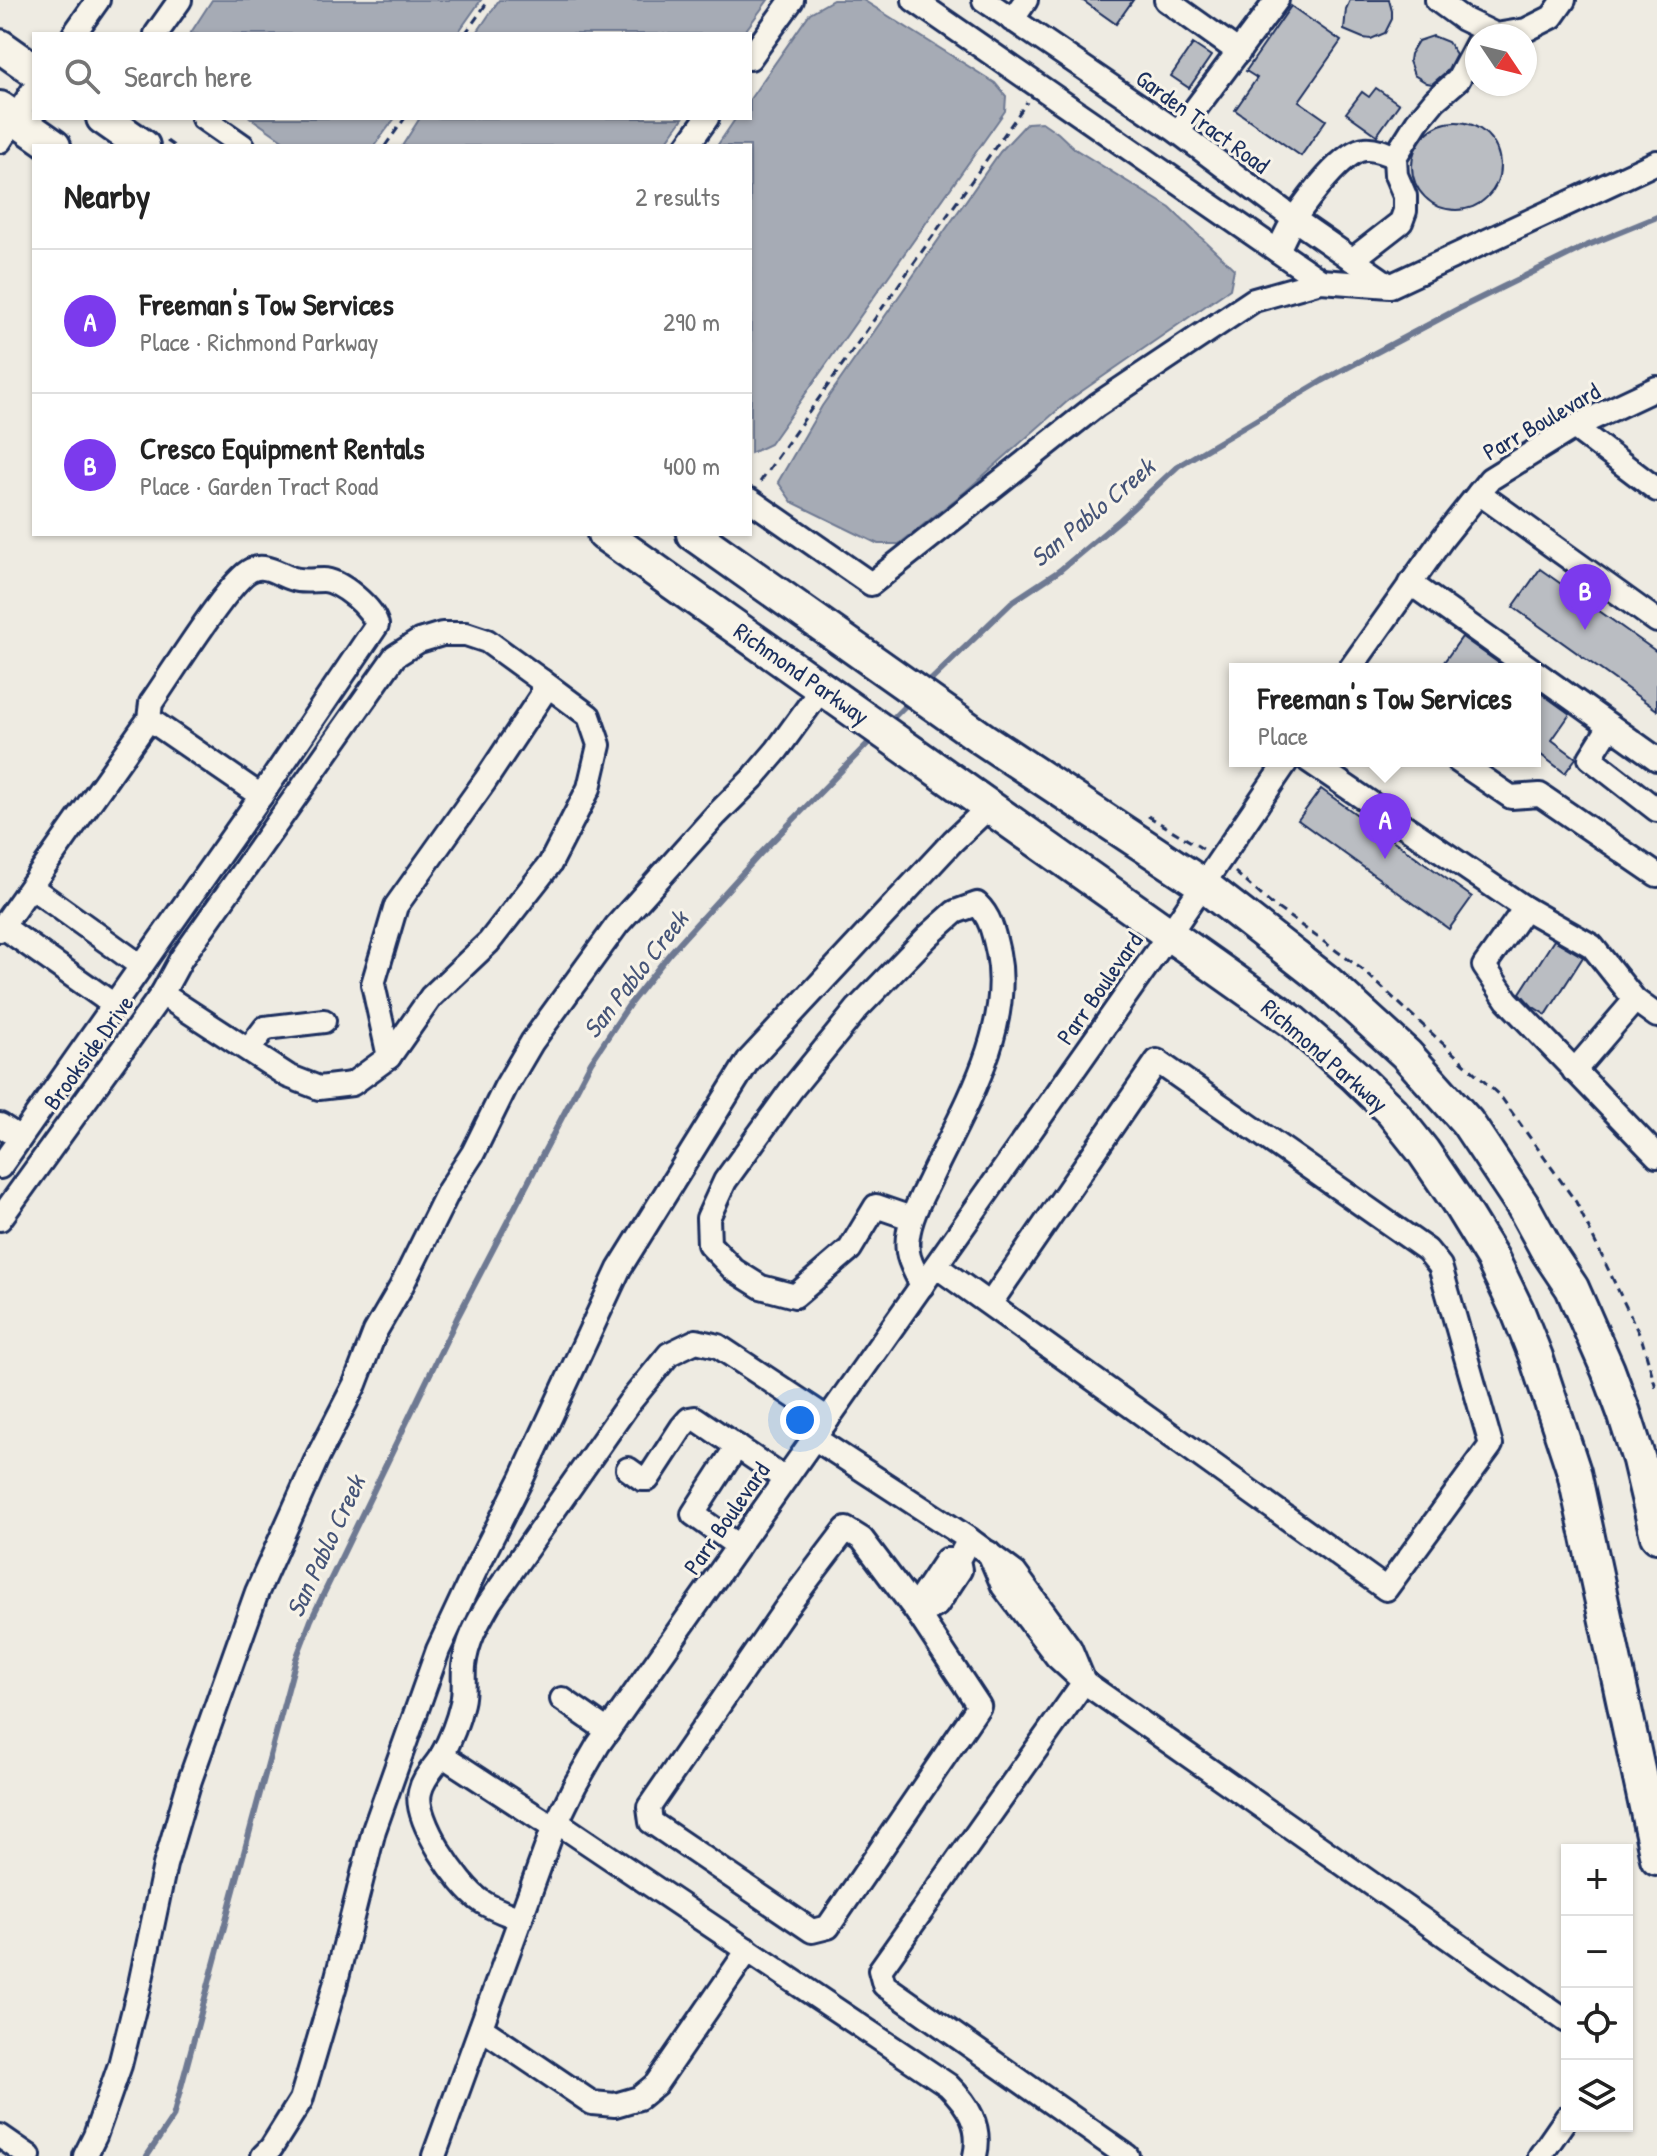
<!DOCTYPE html>
<meta charset="utf-8">
<style>
:root{--surface:#fff;--page:#f6f6f6;--text:#222;--muted:#767676;--line:#e0e0e0;--accent:#7c3aed}
body{margin:0;font-family:"Patrick Hand",sans-serif;background:var(--page);color:var(--text)}
.controls{position:absolute;right:24px;bottom:24px;display:grid;overflow:hidden;border-radius:0px;box-shadow:0 2px 6px #0004}
.controls button{width:72px;height:72px;display:grid;place-items:center;padding:0;border:0;border-bottom:2px solid var(--line);background:var(--surface);color:var(--text);font:40px sans-serif}
.compass{position:absolute;left:1465px;top:24px;width:72px;height:72px;border-radius:50%;background:var(--surface);box-shadow:0 2px 6px #0004;rotate:125deg}
.you{position:absolute;left:800px;top:1420px;width:28px;height:28px;margin:-20px;border:6px solid #fff;border-radius:50%;background:#1a73e8;box-shadow:0 0 0 12px #1a73e833}
.badge{display:grid;place-items:center;width:52px;height:52px;border-radius:50%;background:var(--accent);color:#fff;font-size:26px;font-weight:700}
.pin{position:absolute;translate:-50% -66px;filter:drop-shadow(0 2px 4px #0008)}
.pin::after{content:'';position:absolute;top:42px;width:28px;height:24px;background:inherit;clip-path:polygon(0 0,100% 0,50% 100%)}
.popup{position:absolute;left:1229px;top:663px;width:312px;height:104px;box-sizing:border-box;display:grid;place-content:center;border-radius:0px;background:var(--surface);filter:drop-shadow(0 2px 6px #0005);font-size:26px;white-space:nowrap;color:var(--muted)}
.popup b{font-size:30px;color:var(--text)}
.popup::after{content:'';position:absolute;left:50%;top:100%;margin-left:-16px;border:16px solid transparent;border-top-color:var(--surface)}
.list{margin:0;padding:0;list-style:none}
h2{display:flex;justify-content:space-between;align-items:center;height:104px;margin:0;padding:0 32px;font-size:34px}
h2 small{font-size:26px;font-weight:400;color:var(--muted)}
.list li{display:grid;grid-template-columns:52px 1fr auto;gap:24px;align-items:center;box-sizing:border-box;height:144px;padding:0 32px;border-top:2px solid var(--line)}
.list b{display:block;font-size:30px;white-space:nowrap}
.list p{margin:0;font-size:26px;white-space:nowrap;color:var(--muted)}
.list em{font-size:26px;font-style:normal;color:var(--muted)}
.icon{flex:none;width:44px;height:44px;fill:none;stroke:currentColor;stroke-width:2;stroke-linecap:round;stroke-linejoin:round}
.map{position:relative;flex:none;width:1657px;height:2156px;overflow:hidden}
.search{position:absolute;background:var(--surface);box-shadow:0 2px 6px #0004;left:32px;top:32px;width:720px;height:88px;display:flex;align-items:center;gap:20px;box-sizing:border-box;padding:0 28px;border-radius:0px;color:var(--muted);font-size:30px}
.panel{position:absolute;background:var(--surface);box-shadow:0 2px 6px #0004;left:32px;top:144px;width:720px;height:392px;border-radius:0px}
.map>svg:first-child{display:block}
</style>
<div class="map">
<svg width="1657" height="2156" viewBox="0 0 1657 2156">
<rect width="100%" height="100%" fill="#eeebe2"/>
<filter id="ink" filterUnits="userSpaceOnUse"><feTurbulence type="fractalNoise" baseFrequency=".0125" numOctaves="2"/><feDisplacementMap in="SourceGraphic" scale="16" xChannelSelector="R" yChannelSelector="G"/><feConvolveMatrix kernelMatrix="1 2 1 2 8 2 1 2 1" color-interpolation-filters="sRGB"/></filter>
<g filter="url(#ink)">
<g fill="#a6abb5" stroke="#6e7992" stroke-width="2">
<path d="M212 0H481L457 34H190Z"/>
<path d="M499 0H768L743 34H476Z"/>
<path d="M833 0H863L995 83 1006 96 1005 111 770 444 751 453 750 146H717L736 118H750V99L810 13Z"/>
<path d="M251 118H395L374 146H291Z"/>
<path d="M420 118H683L663 146H402Z"/>
<path d="M1042 122 1058 133 1075 149 1170 208 1234 269 1230 289 1069 400 966 491 899 544H878L792 502 778 482 822 406 1000 152 1027 123Z"/>
</g>
<g fill="none" stroke-linecap="round" stroke-linejoin="round">
<g stroke="#6e7992" stroke-width="6">
<path d="M925 686 1012 602 1059 571 1120 520 1178 466 1322 381 1460 308 1586 246 1657 217"/>
<path d="M889 722 912 699"/>
<path d="M147 2156 173 2117 296 1659 311 1620 457 1318 591 1062 629 1005 671 952 760 854 875 736"/>
</g>
</g>
<g fill="#babdc2" stroke="#1b2f5e" stroke-width="2">
<path d="M1082 0H1133L1116 24Z"/>
<path d="M1350 0H1389L1392 11V19L1385 33 1371 39 1363 38 1344 30 1346 9Z"/>
<path d="M1291 6 1341 41 1299 101 1326 120 1301 156 1235 110 1257 78 1246 71Z"/>
<path d="M1433 36 1448 42 1456 54 1447 71 1432 84 1427 83 1414 75 1409 61 1410 54 1418 41Z"/>
<path d="M1193 44 1211 56 1189 88 1171 76Z"/>
<path d="M1376 88 1399 104 1377 135 1346 113 1362 92 1369 97Z"/>
<circle cx="1456" cy="166" r="44"/>
<path d="M1540 569 1657 652V710L1513 607Z"/>
<path d="M1462 637 1507 669H1439Z"/>
<path d="M1535 689 1570 714 1552 740 1576 758 1565 773 1541 755 1535 763Z"/>
<path d="M1321 789 1472 897 1449 929 1298 820Z"/>
<path d="M1554 940 1583 957 1546 1015 1532 1006 1520 993Z"/>
</g>
<g fill="none" stroke-linecap="round" stroke-linejoin="round">
<g stroke="#1b2f5e" stroke-width="28">
<g id="minor">
<path d="M914 0 1321 281"/>
<path d="M984 0 1178 132 1294 219 1389 285"/>
<path d="M1166 0 1239 52"/>
<path d="M1437 0 1463 19 1496 35 1526 30 1552 17 1564 0"/>
<path d="M1012 20 1026 0"/>
<path d="M74 34 98 0"/>
<path d="M156 34 180 0"/>
<path d="M750 58 792 0"/>
<path d="M203 118 243 146"/>
<path d="M1178 132 1277 0"/>
<path d="M0 141 34 89"/>
<path d="M687 146 707 118"/>
<path d="M1278 251C1283 240 1288 228 1295 218 1307 200 1344 150 1365 149 1375 148 1386 153 1395 157"/>
<path d="M1352 260 1401 222 1405 211V196L1396 175 1395 157 1417 122 1435 100 1458 80 1477 44"/>
<path d="M1574 427 1657 490"/>
<path d="M1479 493 1657 621"/>
<path d="M750 500 871 584 1097 405 1254 300 1321 281 1390 286 1657 162"/>
<path d="M1410 583 1531 669"/>
<path d="M442 634H466L487 641 542 681V695L485 781 396 906 373 984 389 1057 352 1084 319 1088 288 1076 162 994 181 959 395 656 419 641Z"/>
<path d="M1350 669 1443 538 1490 479 1574 427 1657 388"/>
<path d="M1535 672 1657 759"/>
<path d="M149 719 151 703C169 678 229 580 251 570 268 562 282 578 298 580 306 581 315 580 323 580 340 580 373 608 377 625L261 796"/>
<path d="M1610 726 1590 758 1657 810"/>
<path d="M1309 761 1525 908 1592 946 1635 1000 1657 1016"/>
<path d="M1458 761 1511 797 1540 795 1657 875"/>
<path d="M31 887 141 966"/>
<path d="M1525 908 1484 966 1507 1000 1657 1156"/>
<path d="M2 926 114 1005"/>
<path d="M0 930 149 719 261 796 0 1167"/>
<path d="M249 1049 265 1028 324 1021"/>
<path d="M389 1057 431 997 489 942 550 864 589 788 599 745 589 716 542 681"/>
<path d="M1574 1071 1635 1000"/>
<path d="M0 1125 20 1138"/>
<path d="M911 1218 876 1206 850 1249 795 1296 761 1287 734 1270 709 1244 708 1218 725 1181 791 1090 857 1009 928 936 955 912 977 904C991 917 994 935 998 953 1013 1029 963 1110 931 1177 921 1198 904 1227 908 1252 909 1262 917 1275 922 1286"/>
<path d="M0 1219 162 994"/>
<path d="M936 1266 1386 1589 1491 1445 1440 1266 1427 1250 1157 1061 990 1304"/>
<path d="M814 1438 969 1539 1015 1573 1070 1648 1082 1677"/>
<path d="M737 1446 693 1514 738 1546"/>
<path d="M628 1469 642 1479H648L682 1427 689 1419 695 1418 785 1479"/>
<path d="M846 1529 862 1539 919 1615 979 1706 828 1927 812 1931 651 1822 649 1807 786 1608Z"/>
<path d="M989 1553 1003 1586 1057 1657 1084 1682 1567 2021"/>
<path d="M919 1615 937 1605 960 1570 958 1560 969 1539"/>
<path d="M919 1615 922 1596 946 1560H958"/>
<path d="M1084 1682 880 1970 884 1985 1127 2156"/>
<path d="M562 1699 608 1731"/>
<path d="M442 1755 554 1828"/>
<path d="M557 1822 948 2085C968 2105 982 2126 975 2156"/>
<path d="M521 1919C508 1914 492 1909 481 1901 459 1886 413 1819 420 1792 423 1777 435 1767 442 1755 451 1739 458 1720 462 1703 465 1691 463 1678 464 1666 467 1641 477 1624 489 1603L629 1403 669 1354 696 1341 718 1346 828 1419"/>
<path d="M481 2028 592 2103 615 2105 639 2098 656 2084 748 1950"/>
<path d="M0 2136 29 2156"/>
<path d="M85 2156 95 2136 120 2065 139 1989 165 1865 190 1780 211 1721 257 1592 318 1456 355 1384 375 1332 401 1287 449 1190 473 1153 505 1088 532 1042 617 925 716 815 753 778 777 750 822 688"/>
<path d="M263 2156 271 2148 301 2100 335 1985 374 1830 438 1650 474 1573 522 1478 619 1269 748 1061 953 841 990 806"/>
<path d="M434 2156 552 1832 575 1785 598 1745 1170 933 1287 761"/>
<path d="M1540 2156 1567 2117"/>
</g>
</g>
<g stroke="#1b2f5e" stroke-width="38">
<g id="highway">
<path d="M0 46 34 70"/>
<path d="M0 108 54 146"/>
<path d="M103 118 143 146"/>
<path d="M604 534 1293 1022 1354 1075 1392 1112 1423 1151 1457 1201 1492 1258 1518 1312 1536 1357 1574 1472 1657 1858"/>
<path d="M693 534 983 739 1202 884 1325 980 1406 1054 1467 1122 1523 1206 1548 1252 1572 1288 1608 1370 1624 1413 1639 1460 1657 1536"/>
</g>
</g>
<g stroke="#1b2f5e" stroke-width="3" stroke-dasharray="8 6" stroke-linecap="butt">
<path d="M465 34 489 0"/>
<path d="M167 141 174 146"/>
<path d="M385 146 405 118"/>
<path d="M760 482 1027 102"/>
<path d="M1148 816 1203 849"/>
<path d="M1235 872 1270 903 1363 970 1501 1097 1576 1202 1642 1340 1657 1391"/>
</g>
<use href="#minor" stroke="#f7f3e8" stroke-width="22"/>
<use href="#highway" stroke="#f7f3e8" stroke-width="32"/>
</g>
</g>
<g text-anchor="middle" dominant-baseline="central" stroke-width="6" stroke-linejoin="round" paint-order="stroke">
<g font-size="24" fill="#1b2f5e" stroke="#f7f3e8">
<text transform="translate(1203 121) rotate(36)">Garden Tract Road</text>
<text transform="translate(1541 421) rotate(-30)">Parr Boulevard</text>
<text transform="translate(802 673) rotate(35)">Richmond Parkway</text>
<text transform="translate(1099 988) rotate(-55)">Parr Boulevard</text>
<text transform="translate(88 1052) rotate(-54)">Brookside Drive</text>
<text transform="translate(1325 1055) rotate(41)">Richmond Parkway</text>
<text transform="translate(726 1518) rotate(-55)">Parr Boulevard</text>
</g>
<g font-size="26" font-style="italic" fill="#455478" stroke="#f7f3e8">
<text transform="translate(1092 512) rotate(-40)">San Pablo Creek</text>
<text transform="translate(635 974) rotate(-52)">San Pablo Creek</text>
<text transform="translate(325 1546) rotate(-65)">San Pablo Creek</text>
</g>
</g>
</svg>
<div class="controls">
<button>+</button>
<button>−</button>
<button><svg class="icon" aria-label="locate" viewBox="0 0 24 24"><circle cx="12" cy="12" r="6"/><path d="M12 2v4M12 18v4M2 12h4M18 12h4"/></svg></button>
<button><svg class="icon" aria-label="layers" viewBox="0 0 24 24"><path d="M12 4l9 5-9 5-9-5zM3 14l9 5 9-5"/></svg></button>
</div>
<svg class="compass" viewBox="-18 -18 36 36"><path d="M0-13l5 13h-10z" fill="#e53935"/><path d="M0 13l5-13h-10z" fill="#767676"/></svg>
<div class="you"></div>
<div class="pin badge" style="left:1385px;top:859px">A</div>
<div class="popup"><b>Freeman's Tow Services</b>Place</div>
<div class="pin badge" style="left:1585px;top:630px">B</div>
<div class="search"><svg class="icon" aria-label="search" viewBox="0 0 24 24"><circle cx="10" cy="10" r="6"/><path d="M15 15l6 6"/></svg>Search here</div>
<section class="panel">
<h2>Nearby<small>2 results</small></h2>
<ul class="list">
<li><span class="badge">A</span><div><b>Freeman's Tow Services</b><p>Place · Richmond Parkway</p></div><em>290 m</em></li>
<li><span class="badge">B</span><div><b>Cresco Equipment Rentals</b><p>Place · Garden Tract Road</p></div><em>400 m</em></li>
</ul>
</section>
</div>
